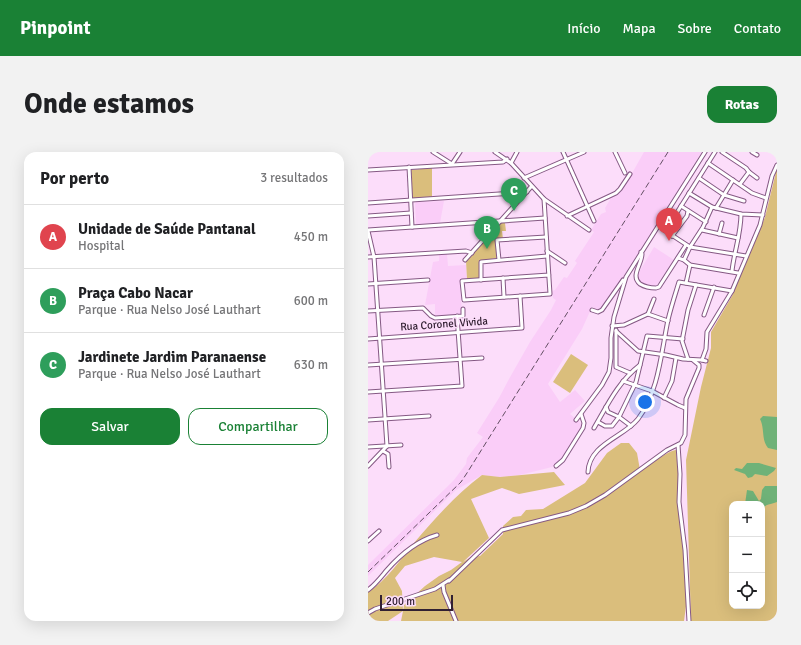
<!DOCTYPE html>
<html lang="pt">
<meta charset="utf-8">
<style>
:root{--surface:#fff;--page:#f2f2f2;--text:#202124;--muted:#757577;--line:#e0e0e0;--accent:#1a8135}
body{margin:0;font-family:Signika,sans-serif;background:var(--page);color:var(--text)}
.controls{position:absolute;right:12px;bottom:12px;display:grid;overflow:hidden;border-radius:8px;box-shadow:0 4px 16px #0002}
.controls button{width:36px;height:36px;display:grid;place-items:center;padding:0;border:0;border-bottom:1px solid var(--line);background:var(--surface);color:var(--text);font:20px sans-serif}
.scale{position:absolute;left:12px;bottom:10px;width:73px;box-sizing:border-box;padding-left:4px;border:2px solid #322032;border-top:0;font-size:11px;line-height:14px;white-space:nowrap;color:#322032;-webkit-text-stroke:3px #fcddfa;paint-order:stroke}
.you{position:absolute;left:277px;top:250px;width:14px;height:14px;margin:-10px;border:3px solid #fff;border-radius:50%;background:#1a73e8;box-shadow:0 0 0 6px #1a73e833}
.badge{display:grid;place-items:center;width:26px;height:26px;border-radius:50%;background:var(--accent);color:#fff;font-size:13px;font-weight:700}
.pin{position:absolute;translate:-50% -33px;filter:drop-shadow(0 1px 2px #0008)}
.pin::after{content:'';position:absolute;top:21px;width:14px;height:12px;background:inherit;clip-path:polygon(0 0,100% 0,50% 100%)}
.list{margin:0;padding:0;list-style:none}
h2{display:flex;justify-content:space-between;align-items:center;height:52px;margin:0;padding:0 16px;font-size:17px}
h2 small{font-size:13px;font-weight:400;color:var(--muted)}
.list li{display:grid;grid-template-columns:26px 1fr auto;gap:12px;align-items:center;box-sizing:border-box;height:64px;padding:0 16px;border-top:1px solid var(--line)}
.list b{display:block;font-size:15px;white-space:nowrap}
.list p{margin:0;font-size:13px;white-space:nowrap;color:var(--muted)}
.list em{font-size:13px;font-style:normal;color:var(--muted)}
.actions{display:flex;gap:8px;padding:12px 16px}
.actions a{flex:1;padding:9px 0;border:1px solid var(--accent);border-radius:12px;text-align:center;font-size:14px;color:var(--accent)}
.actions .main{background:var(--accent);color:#fff}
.icon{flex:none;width:22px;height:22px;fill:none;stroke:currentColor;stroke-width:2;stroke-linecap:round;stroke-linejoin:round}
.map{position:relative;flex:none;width:409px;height:469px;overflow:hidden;border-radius:12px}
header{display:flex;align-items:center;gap:24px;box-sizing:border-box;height:56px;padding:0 20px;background:var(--accent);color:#fff}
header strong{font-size:19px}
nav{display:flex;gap:22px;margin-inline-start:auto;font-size:14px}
.intro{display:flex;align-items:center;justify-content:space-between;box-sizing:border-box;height:96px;padding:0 24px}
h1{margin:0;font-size:28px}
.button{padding:10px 18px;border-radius:12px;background:var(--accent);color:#fff;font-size:14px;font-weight:700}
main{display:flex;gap:24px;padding:0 24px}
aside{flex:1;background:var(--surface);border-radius:12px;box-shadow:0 4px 16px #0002}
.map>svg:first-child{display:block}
</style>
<header>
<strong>Pinpoint</strong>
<nav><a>Início</a><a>Mapa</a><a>Sobre</a><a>Contato</a></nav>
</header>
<div class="intro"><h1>Onde estamos</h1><a class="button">Rotas</a></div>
<main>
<aside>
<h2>Por perto<small>3 resultados</small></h2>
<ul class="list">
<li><span class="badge" style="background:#e0444e">A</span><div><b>Unidade de Saúde Pantanal</b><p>Hospital</p></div><em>450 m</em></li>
<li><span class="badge" style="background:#2e9e5b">B</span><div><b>Praça Cabo Nacar</b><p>Parque · Rua Nelso José Lauthart</p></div><em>600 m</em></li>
<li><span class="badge" style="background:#2e9e5b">C</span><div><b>Jardinete Jardim Paranaense</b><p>Parque · Rua Nelso José Lauthart</p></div><em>630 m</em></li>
</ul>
<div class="actions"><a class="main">Salvar</a><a>Compartilhar</a></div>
</aside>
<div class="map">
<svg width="409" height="469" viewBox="0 0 409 469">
<rect width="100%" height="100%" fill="#fcddfa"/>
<g fill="#facdf8">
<path d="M276 0H333V1L242 146 233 158H230L224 155 214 177 180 232 192 250 207 238 217 249 202 262 215 273 193 308 184 315 152 323 132 325 114 323 88 338 0 424V413L86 328 98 312 99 306 115 285 109 281 131 246 141 227 162 190 183 158 188 148 185 146 184 139 187 138 196 125 199 126 209 111 207 109 226 80 223 78 233 62 238 60 237 56 243 46 254 39Z"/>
<path d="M76 49 72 71 48 72 47 52 48 50Z"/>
<path d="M286 95 306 108 288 134 279 133 273 130 270 126V122Z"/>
<path d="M79 102 80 114 98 113 99 127 92 128 94 163 67 165V152L57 153 65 110 71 109V103Z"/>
</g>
<g fill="#dabe7c" fill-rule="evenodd">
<path d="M64 16V45L44 47 43 18Z"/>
<path d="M409 16V469H323L318 308 333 235 343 196V180L364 144 397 65ZM364 352H394V454H364Z"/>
<path d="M133 71H137L138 79H134L135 87 128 88 129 106 112 109V126L99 127 98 109Z"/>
<path d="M203 202 220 213 202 241 185 230Z"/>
<path d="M253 291H261L269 301 272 318C281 314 301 298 308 298L310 318 311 365 315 395 319 447 316 469H33L35 459 20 469H0V440C19 428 32 408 46 391 67 366 89 342 114 323L132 325 186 320 197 333 151 342 134 336 103 347 121 386 95 410 103 405 112 404 135 382V374L145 365 153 364 158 358 175 357 217 331 239 301ZM66 405 94 410 83 418 71 424 57 434 36 453 35 459 34 439 27 426 37 414Z"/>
</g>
<g fill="#6fb278">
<path d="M395 264 409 265V298L400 296C393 287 397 277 392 267Z"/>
<path d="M379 311H391L408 316 406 319 399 324 387 322 384 325 380 326 377 322 366 318 368 316 374 317Z"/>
<path d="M397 334H409V350C399 354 397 350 394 362V352H377L379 338 385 339 391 349 393 347 394 338Z"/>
</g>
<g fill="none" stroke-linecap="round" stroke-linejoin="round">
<g stroke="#855984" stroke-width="5">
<g id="minor">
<path d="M65 0 84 12 92 0"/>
<path d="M127 0 143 11 176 47 221 78"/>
<path d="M195 0 226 69"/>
<path d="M247 0 257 21"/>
<path d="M354 0 378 16 381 20 389 26"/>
<path d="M384 0 389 3"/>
<path d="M143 11 149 0"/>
<path d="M340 11 384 41 398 46"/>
<path d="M41 15 44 75"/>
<path d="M0 18 135 10 139 7"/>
<path d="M156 26 216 0"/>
<path d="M331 26 356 43 376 49"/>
<path d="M372 32 381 20"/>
<path d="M321 41 344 55 373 62 395 63"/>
<path d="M176 47C178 79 180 110 182 142L96 148 94 129 181 123"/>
<path d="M0 51 159 40"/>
<path d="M313 54 338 70"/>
<path d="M348 56 365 28"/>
<path d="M0 64 43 61"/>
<path d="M199 64 248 41 252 37 262 22"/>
<path d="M291 71 296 78 322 95 378 104"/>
<path d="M0 78 177 66"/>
<path d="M334 78 370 86"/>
<path d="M0 79 6 105 19 294"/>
<path d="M351 82 354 71"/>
<path d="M304 84 301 75 303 70 347 0"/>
<path d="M304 84 319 64 320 59"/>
<path d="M179 99 197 111"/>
<path d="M273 100 274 102C274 112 262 124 272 132 277 135 282 136 288 136L291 135 318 93"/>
<path d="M0 105 98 99 104 101"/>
<path d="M310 106 316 108 322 113 370 121"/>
<path d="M97 108 163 35"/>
<path d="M131 108 129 88 178 85"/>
<path d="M316 108 322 95 335 75 344 55"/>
<path d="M364 119C366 100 373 82 373 62"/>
<path d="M135 126 136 145"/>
<path d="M113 128V110L179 104"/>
<path d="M318 131 322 113"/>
<path d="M0 132 60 128"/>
<path d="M224 158 230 160 234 158 255 128"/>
<path d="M0 159 55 156 63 164 67 166 95 164V157"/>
<path d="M280 162 286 147"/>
<path d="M336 163 346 135"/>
<path d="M244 174 256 173 280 162 300 169"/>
<path d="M248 178V215L262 221"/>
<path d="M248 179 270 199 298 203 315 207 334 208 338 209"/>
<path d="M0 187 154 176 152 144"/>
<path d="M320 207 314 189 320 158 328 133"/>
<path d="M334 208 338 197 339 180 364 139 392 73 404 24 409 13"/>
<path d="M0 213 114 206"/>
<path d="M255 229 284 239 310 253 317 256"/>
<path d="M0 240 94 234 89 164"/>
<path d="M296 246 304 229 308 206"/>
<path d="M238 255 240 260 251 265 263 274"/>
<path d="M0 268 61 264"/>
<path d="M208 268 234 233 241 220 243 206V186L246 165 258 125 337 0"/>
<path d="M230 270 237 274H244L251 265 268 230 279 184 315 187"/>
<path d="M226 276C240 252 250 230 272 213"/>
<path d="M310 293 312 322 311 350 317 398 321 469"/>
<path d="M0 295 33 293"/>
<path d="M15 299 20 302 21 315"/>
<path d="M0 314 19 294"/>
<path d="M188 314 195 308 215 276 216 271 213 262"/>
<path d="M220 320C221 292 256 285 270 267 291 239 293 201 300 168 303 155 307 143 311 130L364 139"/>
<path d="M0 389 11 379"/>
<path d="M81 429 134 378 201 361 218 354 237 343 299 298 313 291 317 283 318 247 331 216V213L325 208"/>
<path d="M75 433 76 440 88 469"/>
<path d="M0 438C8 432 13 425 19 418 33 402 48 389 69 383"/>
<path d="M0 461 7 457 67 437 81 428"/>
</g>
</g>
<use href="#minor" stroke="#fff" stroke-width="3"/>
<path stroke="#634e63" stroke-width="1" stroke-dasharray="6 3" stroke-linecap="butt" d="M0 420 93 330 99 321 300 0"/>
</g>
<g text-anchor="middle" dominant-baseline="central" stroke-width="3.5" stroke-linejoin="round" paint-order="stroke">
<g font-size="11" fill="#322032" stroke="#fcddfa">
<text transform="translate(76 172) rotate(-4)">Rua Coronel Vivida</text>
</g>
</g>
</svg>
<div class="controls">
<button>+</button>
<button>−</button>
<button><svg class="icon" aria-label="locate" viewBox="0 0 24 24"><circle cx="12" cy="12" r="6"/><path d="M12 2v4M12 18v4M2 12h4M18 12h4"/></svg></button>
</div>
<div class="scale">200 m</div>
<div class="you"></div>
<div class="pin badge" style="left:301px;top:89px;background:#e0444e">A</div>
<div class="pin badge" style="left:119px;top:97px;background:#2e9e5b">B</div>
<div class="pin badge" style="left:146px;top:59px;background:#2e9e5b">C</div>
</div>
</main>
